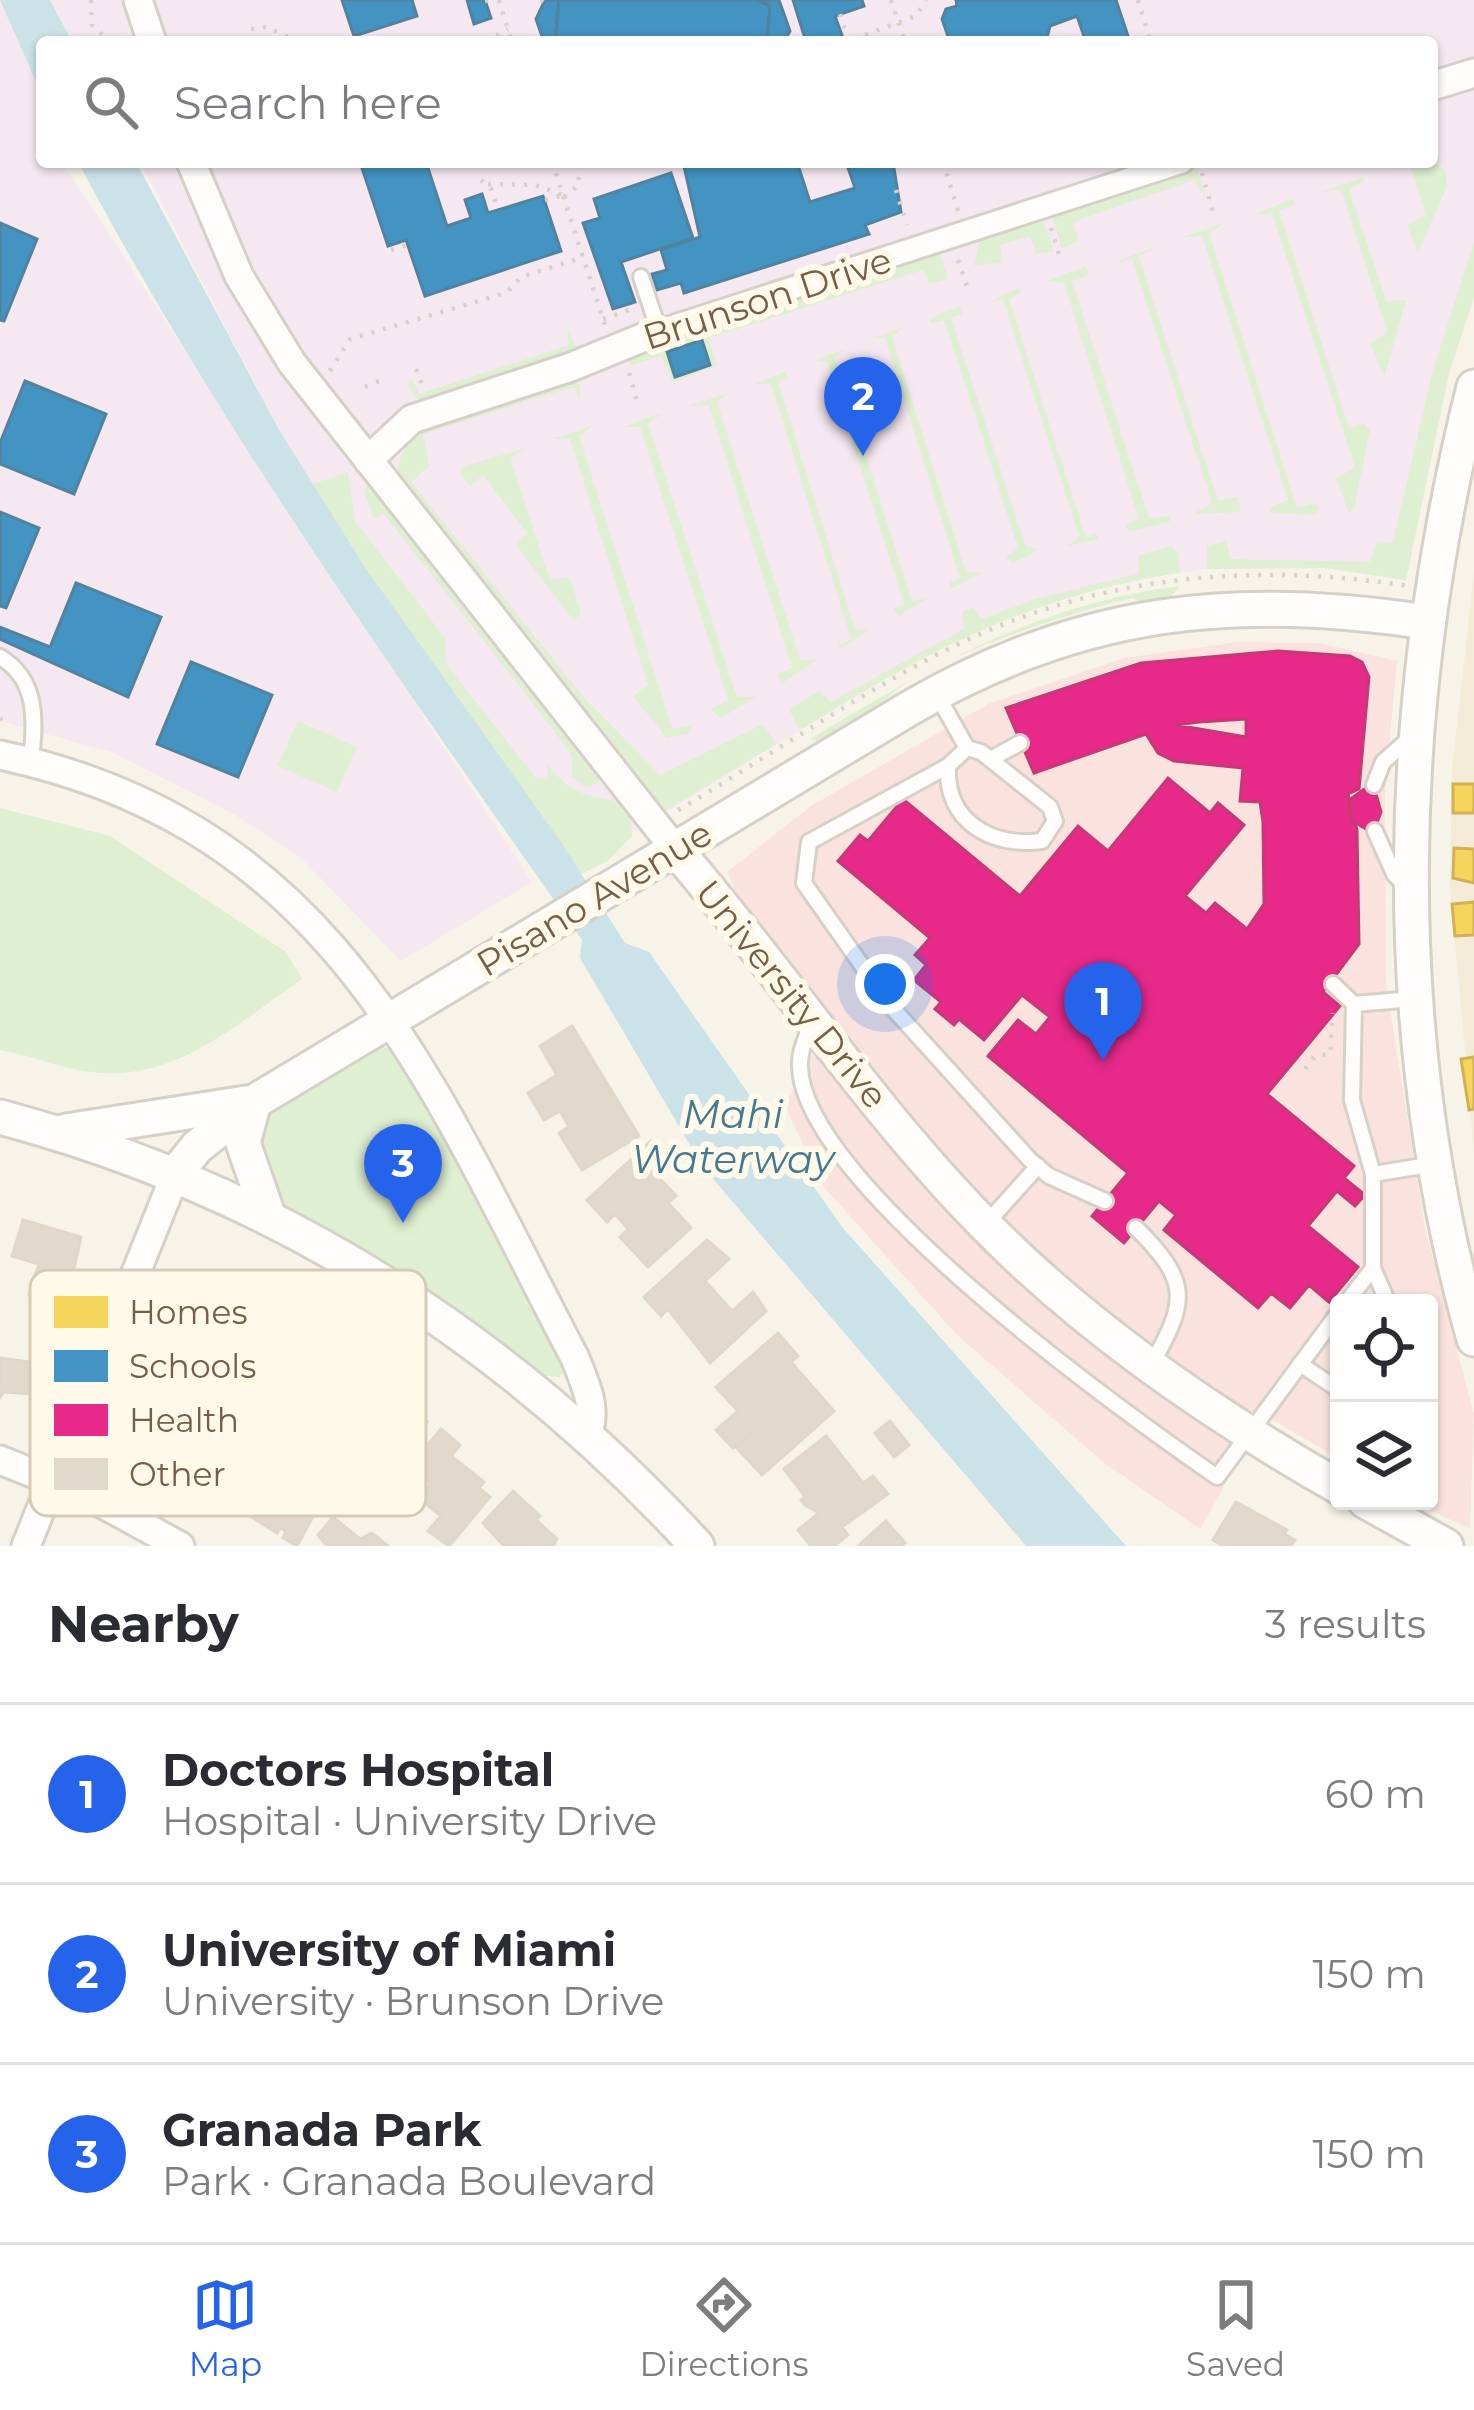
<!DOCTYPE html>
<meta charset="utf-8">
<style>
:root{--surface:#fff;--page:#f2f2f3;--text:#2b2b33;--muted:#7c7c81;--line:#e1e1e2;--accent:#2563eb}
body{margin:0;font-family:Montserrat,sans-serif;background:var(--page);color:var(--text)}
.controls{position:absolute;right:36px;bottom:36px;display:grid;overflow:hidden;border-radius:12px;box-shadow:0 3px 9px #0004}
.controls button{width:108px;height:108px;display:grid;place-items:center;padding:0;border:0;border-bottom:3px solid var(--line);background:var(--surface);color:var(--text);font:60px sans-serif}
.you{position:absolute;left:885px;top:984px;width:42px;height:42px;margin:-30px;border:9px solid #fff;border-radius:50%;background:#1a73e8;box-shadow:0 0 0 18px #1a73e833}
.badge{display:grid;place-items:center;width:78px;height:78px;border-radius:50%;background:var(--accent);color:#fff;font-size:39px;font-weight:700}
.pin{position:absolute;translate:-50% -99px;filter:drop-shadow(0 3px 6px #0008)}
.pin::after{content:'';position:absolute;top:63px;width:42px;height:36px;background:inherit;clip-path:polygon(0 0,100% 0,50% 100%)}
.list{margin:0;padding:0;list-style:none}
h2{display:flex;justify-content:space-between;align-items:center;height:156px;margin:0;padding:0 48px;font-size:51px}
h2 small{font-size:39px;font-weight:400;color:var(--muted)}
.list li{display:grid;grid-template-columns:78px 1fr auto;gap:36px;align-items:center;box-sizing:border-box;height:180px;padding:0 48px;border-top:3px solid var(--line)}
.list b{display:block;font-size:45px;white-space:nowrap}
.list p{margin:0;font-size:39px;white-space:nowrap;color:var(--muted)}
.list em{font-size:39px;font-style:normal;color:var(--muted)}
.icon{flex:none;width:66px;height:66px;fill:none;stroke:currentColor;stroke-width:2;stroke-linecap:round;stroke-linejoin:round}
.map{position:relative;flex:none;width:1474px;height:1546px;overflow:hidden}
.search{position:absolute;background:var(--surface);box-shadow:0 3px 9px #0004;left:36px;right:36px;top:36px;height:132px;display:flex;align-items:center;gap:30px;box-sizing:border-box;padding:0 42px;border-radius:12px;color:var(--muted);font-size:45px}
.sheet{height:696px;background:var(--surface)}
nav{display:flex;justify-content:space-around;align-items:center;box-sizing:border-box;height:168px;border-top:3px solid var(--line);background:var(--surface);font-size:33px;color:var(--muted)}
nav a{display:grid;justify-items:center;gap:6px}
nav .on{color:var(--accent)}
.map>svg:first-child{display:block}
</style>
<div class="map">
<svg width="1474" height="1546" viewBox="0 0 1474 1546">
<rect width="100%" height="100%" fill="#f7f3e8"/>
<path fill="#f3ebd8" d="M1474 573V1149L1450 888 1452 770Z"/>
<path fill="#f5e8f1" d="M0 0H1474V297L1449 373 1406 580 1324 568 1207 569 1129 580 1005 616 909 664 575 868 366 569 278 428 140 162H1432V42H42V162H62L532 882 401 961 301 858 232 813 111 752 0 721Z"/>
<path fill="#fae3de" d="M1238 642 1319 643 1397 661 1385 791 1386 984 1425 1228 1474 1414 1470 1529 1411 1501H1429V1303H1339V1459L1264 1415 1200 1529 1103 1462 956 1334 822 1185 785 1105 832 1017 738 896 727 872 811 806 988 704 1124 658Z"/>
<g fill="#dfefd2">
<path d="M1432 159 1446 172 1447 186 1418 252 1407 225 1426 215 1411 168 1391 169Z"/>
<path d="M1196 166 1207 200 1194 180 1073 222 1078 241 1062 248 1050 212Z"/>
<path d="M1363 177 1364 182 1349 188 1386 301 1406 300 1384 377 1370 344 1387 332 1341 190 1321 192Z"/>
<path d="M1293 199 1295 205 1279 210 1349 428 1364 424 1370 429 1354 509 1349 513 1336 478 1355 468 1272 213 1251 215Z"/>
<path d="M1042 216 1054 251 1036 254 1030 236 1000 245 1002 262 974 266 980 239Z"/>
<path d="M1226 222 1209 233 1297 508 1315 503 1319 509 1314 515 1270 513 1271 507 1288 500 1202 236 1182 237Z"/>
<path d="M1474 242V297L1449 373 1406 580 1324 568 1207 569V546L1226 541 1231 559 1370 562 1376 544 1393 542 1433 370Z"/>
<path d="M1157 246 1139 257 1218 501 1237 497 1241 512 1193 514 1212 503 1132 259 1113 263Z"/>
<path d="M939 250 948 279 929 284 923 270 709 338 717 366 673 382 661 356 630 366 627 356 634 349Z"/>
<path d="M1086 266 1089 275 1072 281 1149 518 1171 516 1169 522 1128 532 1126 525 1139 519 1064 283 1047 281Z"/>
<path d="M1019 288 1022 292 1009 299 1086 537 1097 534 1099 539 1067 546 1079 536 1003 300 989 302Z"/>
<path d="M960 306 962 314 951 318 1026 547 1040 549 1013 563 1005 557 1018 548 944 320 932 324 928 319Z"/>
<path d="M567 323 576 348 567 356 424 401 414 398 407 382 412 379 419 394 569 345Z"/>
<path d="M902 328 892 337 966 572 982 573 951 589 950 582 960 578 885 338H871Z"/>
<path d="M845 349 835 359 912 601 929 597 899 616 893 609 904 604 827 362 814 360Z"/>
<path d="M784 372 788 378 778 382 855 630 870 629 841 649 838 645 851 639 771 384H754Z"/>
<path d="M572 380 580 385 581 402 573 387 423 434 429 467 411 482 586 700 660 775 763 724 776 744 663 812 398 471C400 412 524 394 572 380Z"/>
<path d="M729 393 717 402 800 660H817L781 684 778 674 792 668 709 405 688 406Z"/>
<path d="M663 413 648 424 737 697H756L721 718 710 710 728 700 640 427H621Z"/>
<path d="M593 425 579 436 672 728 691 726 690 733 667 738 633 696 648 685 570 439H553Z"/>
<path d="M526 448 510 458 550 580 570 577 581 613 574 621 516 545 527 533 483 475 470 486 460 474 466 466Z"/>
<path d="M348 472 355 521 445 638 446 664 535 777 548 780 547 764C584 812 607 787 630 812L632 836 609 860 579 875 366 569 313 484Z"/>
<path d="M371 480 601 775 599 783 586 787 572 777V756L552 728 384 514 373 518 364 490Z"/>
<path d="M1171 546 1178 552 1180 573C1031 595 926 652 800 730L789 710 819 691 831 702 965 628 961 613 973 607 981 619 1036 599 1138 574 1139 555Z"/>
<path d="M1180 586 1169 599 1144 604 1133 598C1081 609 891 667 874 716L827 744 810 739C928 668 1040 603 1180 586Z"/>
<path d="M298 721 357 747 337 792 277 766Z"/>
<path d="M0 808 110 836 286 952 302 979C239 1022 175 1083 92 1072 61 1069 31 1055 0 1050Z"/>
<path d="M383 1046 401 1057 565 1369 560 1377 544 1376 438 1297 277 1203 259 1163V1128L265 1118Z"/>
</g>
<g fill="#cae2e8">
<path d="M0 0H50L72 42H42V95Z"/>
<path d="M78 162H136L278 428 366 569 563 845 625 943 649 952 842 1227 1126 1546H1026L703 1167 580 958 582 940C404 686 224 436 78 162Z"/>
</g>
<g fill="#f6d55c" stroke="#d0b156" stroke-width="3">
<rect x="1453" y="784" width="21" height="29"/>
<path d="M1454 848 1474 849V883L1453 878Z"/>
<path d="M1474 902V935L1455 936 1452 904Z"/>
<path d="M1474 1057V1109L1469 1110 1461 1059Z"/>
</g>
<g fill="#4393c3" stroke="#52839e" stroke-width="3">
<path d="M342 0H412L417 16 354 36Z"/>
<path d="M467 0H485L491 18 474 24Z"/>
<path d="M545 0H559L555 42H544L536 19Z"/>
<path d="M559 0H757L770 6 767 42H555Z"/>
<path d="M757 0H779L790 31 784 42H767L770 6Z"/>
<path d="M793 0H862L864 6 835 16 843 38 806 42Z"/>
<path d="M956 0H1116L1130 42H1086L1077 16 1050 26 1046 42H950L942 19 946 9 957 6Z"/>
<path d="M360 162H426L447 226 471 218 465 200 482 194 488 213 543 196 561 251 425 296 406 240 388 246Z"/>
<path d="M683 162H797L810 202 855 188 846 162H893L901 212 865 225 869 234 684 293 681 283 657 290 652 274 667 270 661 250 700 237Z"/>
<path d="M671 173 693 238 621 262 635 302 613 309 583 223 600 218 594 199Z"/>
<path d="M0 223 37 239 4 321 0 320Z"/>
<path d="M702 340 710 365 675 377 667 352Z"/>
<path d="M25 381 106 414 74 494 0 464V443Z"/>
<path d="M0 512 39 528 6 608 0 606Z"/>
<path d="M76 583 161 617 128 697 0 639V627L50 647Z"/>
<path d="M191 662 272 695 238 777 157 744Z"/>
</g>
<g fill="#e7298a" stroke="#c53976" stroke-width="3" fill-rule="evenodd">
<path d="M1278 651 1350 656 1362 662 1369 677 1359 789 1348 794 1357 830 1359 944 1323 992 1340 1006 1267 1094 1354 1166 1344 1178 1365 1195 1355 1206 1337 1191 1308 1226 1358 1267 1329 1302 1309 1285 1290 1308 1271 1293 1258 1308 1164 1230 1176 1215 1159 1201 1124 1243 1092 1216 1128 1173 988 1056 1018 1020 1036 1034 1050 1017 1022 995 984 1040 959 1019 954 1025 935 1009 941 1002 914 980 926 965 915 955 930 938 838 861 860 835 868 841 903 799 1020 896 1078 826 1108 851 1168 778 1210 813 1218 803 1244 825 1185 896 1206 913 1215 903 1247 929 1264 904 1263 822 1260 802 1240 801 1243 768 1174 761 1158 753 1146 734 1034 773 1006 708 1141 663ZM1246 719V737L1176 725 1199 722Z"/>
<path d="M1373 783 1381 812 1373 833 1351 820 1349 800Z"/>
</g>
<g fill="#e2d9cd" stroke="#e0d7ca" stroke-width="3">
<path d="M572 1026 639 1136 582 1170 559 1133 569 1127 560 1111 544 1120 528 1093 557 1075 540 1046Z"/>
<path d="M651 1141 667 1159 653 1171 676 1196 668 1203 691 1228 648 1267 620 1237 628 1229 615 1214 607 1222 587 1200Z"/>
<path d="M23 1220 81 1237 63 1318 33 1309 36 1297 29 1295 39 1264 12 1256Z"/>
<path d="M707 1240 729 1259 705 1281 732 1311 753 1292 766 1311 710 1363 668 1309 661 1316 644 1297Z"/>
<path d="M778 1333 798 1356 791 1362 834 1411 762 1475 736 1447 757 1427 733 1448 716 1430 738 1411 716 1387Z"/>
<path d="M0 1358 42 1364 34 1394 3 1392 0 1398Z"/>
<path d="M365 1376 427 1422 393 1470 355 1450 367 1430 340 1412Z"/>
<path d="M890 1421 909 1445 894 1457 875 1433Z"/>
<path d="M441 1429 460 1445 451 1456 484 1482 479 1488 490 1497 449 1546 428 1531 441 1516 419 1498 431 1484 410 1466Z"/>
<path d="M826 1436 863 1483 873 1476 888 1494 842 1527 848 1535 834 1546H811L798 1530 819 1513 805 1505 801 1500 805 1496 784 1469Z"/>
<path d="M262 1462 322 1500 297 1546 283 1538 286 1531 280 1528 277 1533 218 1496 237 1467 253 1477Z"/>
<path d="M513 1491 540 1516 536 1520 557 1539 553 1546H504L483 1523Z"/>
<path d="M1236 1502 1287 1530 1284 1534 1295 1540 1291 1546H1223L1213 1540Z"/>
<path d="M333 1517 360 1539 372 1533 388 1546H327L318 1535Z"/>
<path d="M886 1521 905 1543 902 1546H858Z"/>
</g>
<g fill="none" stroke-linecap="round" stroke-linejoin="round">
<g stroke="#d6d0c7" stroke-width="20">
<g id="service">
<path d="M641 277 659 331"/>
<path d="M0 657C39 680 35 722 31 761"/>
<path d="M936 693 967 748 981 752 1050 807 1055 821 1042 841C990 848 945 820 948 766L967 748"/>
<path d="M991 759 1020 743"/>
<path d="M948 766 809 842 804 883 889 1004 1030 1160 1049 1176 1105 1201"/>
<path d="M1374 785 1383 762 1410 738"/>
<path d="M1375 831 1394 874 1408 889"/>
<path d="M1333 984 1354 1004"/>
<path d="M812 1022C807 1036 799 1051 800 1066 801 1181 1124 1413 1217 1477L1339 1312"/>
<path d="M1373 1174 1352 1100 1354 1004 1414 999"/>
<path d="M985 1225 1038 1166"/>
<path d="M1136 1228C1190 1281 1188 1301 1151 1365"/>
<path d="M1346 1303 1373 1268"/>
<path d="M1388 1303 1373 1268V1174L1435 1164"/>
<path d="M1300 1364 1339 1390"/>
</g>
</g>
<g stroke="#d6d0c7" stroke-width="27">
<path id="pedestrian" d="M659 331 1182 162"/>
</g>
<g stroke="#d6d0c7" stroke-width="33">
<g id="minor">
<path d="M138 0 152 42"/>
<path d="M1432 86 1474 73"/>
<path d="M191 162 239 276 292 363 675 849"/>
<path d="M368 460 412 419 571 367 659 331"/>
<path d="M0 755C338 827 431 1085 575 1358 585 1384 597 1406 588 1433"/>
<path d="M0 1460 81 1492 180 1546"/>
<path d="M26 1546 176 1173"/>
</g>
</g>
<g stroke="#d6d0c7" stroke-width="39">
<g id="tertiary">
<path d="M1474 387C1395 701 1386 1026 1474 1339"/>
<path d="M675 849C780 970 869 1107 982 1222 1084 1327 1211 1414 1339 1487"/>
<path d="M254 1102 243 1143 268 1215"/>
<path d="M0 1117C274 1190 506 1337 697 1546"/>
<path d="M66 1131 246 1103"/>
<path d="M176 1173 197 1147 254 1102 910 708C1080 609 1235 593 1426 622"/>
<path d="M1365 1501 1446 1546"/>
</g>
</g>
<g stroke="#d8d1c9" stroke-width="4.5" stroke-dasharray="3 9" stroke-linecap="butt">
<path d="M91 0 92 25 110 42"/>
<path d="M499 0 512 42"/>
<path d="M541 0 544 2"/>
<path d="M891 0 905 42"/>
<path d="M1138 0 1151 42"/>
<path d="M485 1 490 0"/>
<path d="M840 14 847 36"/>
<path d="M251 29 267 27 298 42"/>
<path d="M854 39 916 16 926 0"/>
<path d="M486 42 508 29"/>
<path d="M552 162 606 328"/>
<path d="M943 162 959 214"/>
<path d="M1202 173 1213 212"/>
<path d="M481 180 491 189 498 210"/>
<path d="M488 184 535 185 563 195"/>
<path d="M896 190 907 225"/>
<path d="M564 197 579 185 578 162"/>
<path d="M545 200 563 195"/>
<path d="M1051 228 1061 261"/>
<path d="M391 250 407 245"/>
<path d="M958 260 968 289"/>
<path d="M603 319 632 309"/>
<path d="M416 369 423 387"/>
<path d="M330 371 350 339 506 293 521 277 584 257"/>
<path d="M629 373 638 405"/>
<path d="M365 387 384 379"/>
<path d="M0 718 4 724"/>
<path d="M678 810C777 752 874 682 978 635 1114 574 1262 563 1408 586"/>
<path d="M1305 1069 1315 1056 1330 1054 1333 1013"/>
</g>
<use href="#service" stroke="#fefdfc" stroke-width="14"/>
<use href="#pedestrian" stroke="#fefdfc" stroke-width="21"/>
<use href="#minor" stroke="#fefdfc" stroke-width="27"/>
<use href="#tertiary" stroke="#fefdfc" stroke-width="33"/>
</g>
<g text-anchor="middle" dominant-baseline="central" stroke-width="12" stroke-linejoin="round" paint-order="stroke">
<g font-size="36" fill="#765e47" stroke="#fff9ea">
<text transform="translate(767 298) rotate(-18)">Brunson Drive</text>
<text transform="translate(594 898) rotate(-31)">Pisano Avenue</text>
<text transform="translate(792 994) rotate(51)">University Drive</text>
</g>
<g font-size="39" font-style="italic" fill="#427a93" stroke="#fff9ea">
<text x="733" y="1114">Mahi<tspan x="733" dy="45">Waterway</tspan></text>
</g>
</g>
<rect x="30" y="1270" width="396" height="246" rx="18" fill="#fff9ea" stroke="#d6cab9" stroke-width="3"/>
<rect x="54" y="1296" width="54" height="32" fill="#f6d55c"/>
<rect x="54" y="1350" width="54" height="32" fill="#4393c3"/>
<rect x="54" y="1404" width="54" height="32" fill="#e7298a"/>
<rect x="54" y="1458" width="54" height="32" fill="#e2d9cd"/>
<g font-size="33" fill="#765e47">
<text x="129" y="1324">Homes</text>
<text x="129" y="1378">Schools</text>
<text x="129" y="1432">Health</text>
<text x="129" y="1486">Other</text>
</g>
</svg>
<div class="controls">
<button><svg class="icon" aria-label="locate" viewBox="0 0 24 24"><circle cx="12" cy="12" r="6"/><path d="M12 2v4M12 18v4M2 12h4M18 12h4"/></svg></button>
<button><svg class="icon" aria-label="layers" viewBox="0 0 24 24"><path d="M12 4l9 5-9 5-9-5zM3 14l9 5 9-5"/></svg></button>
</div>
<div class="you"></div>
<div class="pin badge" style="left:1103px;top:1061px">1</div>
<div class="pin badge" style="left:863px;top:456px">2</div>
<div class="pin badge" style="left:403px;top:1223px">3</div>
<div class="search"><svg class="icon" aria-label="search" viewBox="0 0 24 24"><circle cx="10" cy="10" r="6"/><path d="M15 15l6 6"/></svg>Search here</div>
</div>
<section class="sheet">
<h2>Nearby<small>3 results</small></h2>
<ul class="list">
<li><span class="badge">1</span><div><b>Doctors Hospital</b><p>Hospital · University Drive</p></div><em>60 m</em></li>
<li><span class="badge">2</span><div><b>University of Miami</b><p>University · Brunson Drive</p></div><em>150 m</em></li>
<li><span class="badge">3</span><div><b>Granada Park</b><p>Park · Granada Boulevard</p></div><em>150 m</em></li>
</ul>
</section>
<nav>
<a class="on"><svg class="icon" aria-label="map" viewBox="0 0 24 24"><path d="M3 6l6-2 6 2 6-2v14l-6 2-6-2-6 2zM9 4v14M15 6v14"/></svg>Map</a>
<a><svg class="icon" aria-label="directions" viewBox="0 0 24 24"><path d="M12 3l9 9-9 9-9-9zM9 14v-3h6M13 9l2 2-2 2"/></svg>Directions</a>
<a><svg class="icon" aria-label="saved" viewBox="0 0 24 24"><path d="M7 4h10v16l-5-4-5 4z"/></svg>Saved</a>
</nav>
